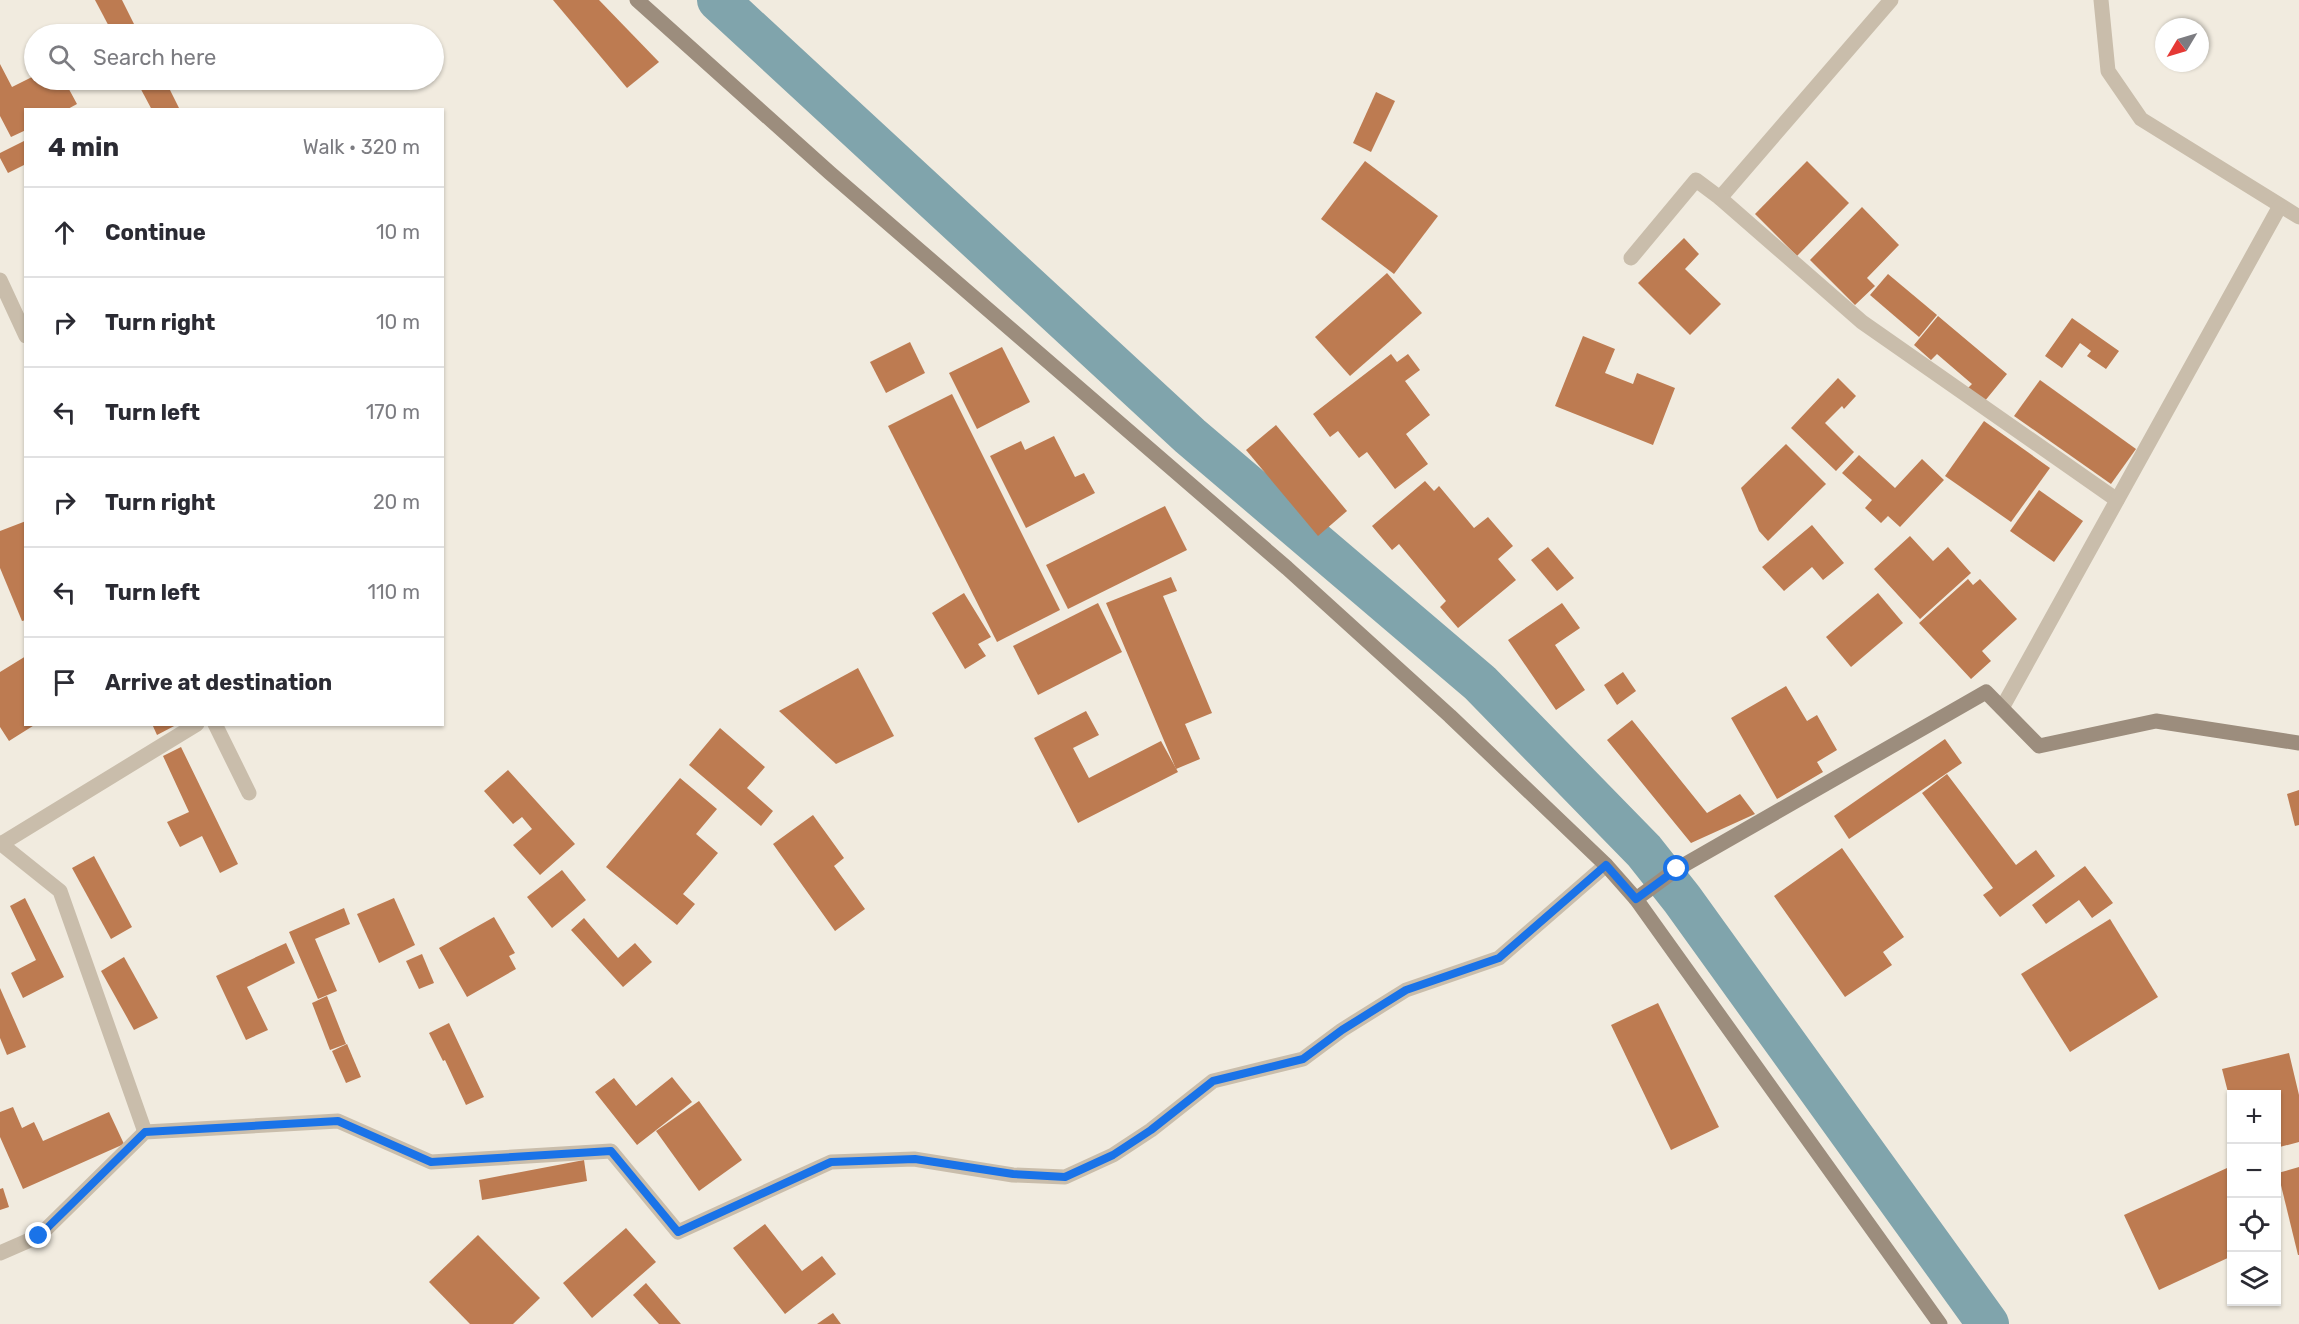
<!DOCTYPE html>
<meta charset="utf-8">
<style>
:root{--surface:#fff;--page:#f7f7f7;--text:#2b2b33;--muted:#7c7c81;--line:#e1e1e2}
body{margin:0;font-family:Rubik,sans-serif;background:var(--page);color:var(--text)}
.controls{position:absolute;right:18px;bottom:18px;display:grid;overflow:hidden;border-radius:0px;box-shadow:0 2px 4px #0004}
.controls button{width:54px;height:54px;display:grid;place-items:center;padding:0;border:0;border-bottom:2px solid var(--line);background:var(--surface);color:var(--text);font:30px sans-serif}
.compass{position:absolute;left:2155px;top:18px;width:54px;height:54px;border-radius:50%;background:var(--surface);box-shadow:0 2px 4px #0004;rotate:232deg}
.stop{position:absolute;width:18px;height:18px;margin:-14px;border:4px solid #1a73e8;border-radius:50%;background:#fff}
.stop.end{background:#1a73e8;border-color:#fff;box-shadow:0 2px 6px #0008}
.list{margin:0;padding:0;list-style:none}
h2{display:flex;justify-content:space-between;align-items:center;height:78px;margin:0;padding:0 24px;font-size:26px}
h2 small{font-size:20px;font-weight:400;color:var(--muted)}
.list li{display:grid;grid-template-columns:39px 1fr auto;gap:18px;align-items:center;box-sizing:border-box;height:90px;padding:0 24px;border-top:2px solid var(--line)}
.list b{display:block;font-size:22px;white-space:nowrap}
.list em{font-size:20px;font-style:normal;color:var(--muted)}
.icon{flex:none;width:33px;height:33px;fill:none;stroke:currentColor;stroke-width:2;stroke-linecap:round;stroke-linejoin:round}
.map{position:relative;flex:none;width:2299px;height:1324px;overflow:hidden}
.search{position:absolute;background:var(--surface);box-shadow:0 2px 4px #0004;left:24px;top:24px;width:420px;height:66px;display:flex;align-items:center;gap:15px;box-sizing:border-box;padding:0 21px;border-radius:33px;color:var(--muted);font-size:22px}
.panel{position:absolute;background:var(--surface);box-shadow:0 2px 4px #0004;left:24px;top:108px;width:420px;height:618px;border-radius:0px}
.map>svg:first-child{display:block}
</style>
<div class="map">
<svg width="2299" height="1324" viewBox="0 0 2299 1324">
<rect width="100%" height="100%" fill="#f1ebdf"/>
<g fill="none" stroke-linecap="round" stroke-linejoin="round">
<path stroke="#80a4ac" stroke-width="42" d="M718 0 1190 436 1480 683 1644 851 1682 899 1988 1324"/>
</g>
<g fill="#bd7b51">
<path d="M95 0H122L139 34H113Z"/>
<path d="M553 0H599L659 62 627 88Z"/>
<path d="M0 64 12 87 34 76V80H64L77 104 66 110H26V130L11 137 0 116Z"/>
<path d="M136 80H165L180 110H152Z"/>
<path d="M1376 92 1395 101 1371 152 1353 143Z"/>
<path d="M26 140V164L8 173 0 158V153Z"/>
<path d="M1365 161 1438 216 1394 274 1321 219Z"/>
<path d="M1807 161 1849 203 1797 256 1755 214Z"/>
<path d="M1862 207 1899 245 1867 278 1875 286 1855 305 1810 260Z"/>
<path d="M1684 238 1699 254 1685 269 1721 304 1690 335 1638 283Z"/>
<path d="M1387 273 1422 313 1350 376 1315 337Z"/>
<path d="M1888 274 1937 315 1919 337 1870 295Z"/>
<path d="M1938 316 2007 374 1984 402 1968 388 1972 384 1937 354 1931 360 1914 345Z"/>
<path d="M2072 318 2119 351 2106 369 2087 356 2091 351 2080 343 2062 368 2045 356Z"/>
<path d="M1583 336 1615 349 1605 373 1633 384 1637 373 1675 388 1653 445 1555 406Z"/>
<path d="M910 342 925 373 886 393 870 362Z"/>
<path d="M1002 347 1030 402 977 429 949 373Z"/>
<path d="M1391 354 1397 362 1408 354 1420 370 1405 381 1430 415 1406 434 1428 464 1395 489 1367 452 1359 458 1338 431 1330 437 1313 414Z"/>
<path d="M1838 378 1856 396 1844 409 1842 406 1825 423 1854 452 1836 471 1791 428Z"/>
<path d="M2040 380 2136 449 2111 484 2014 416Z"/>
<path d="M952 394 1060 610 997 642 888 426Z"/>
<path d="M1984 421 2050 468 2011 522 1945 476Z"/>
<path d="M1276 425 1347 511 1318 536 1246 450Z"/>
<path d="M1054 436 1075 477 1084 473 1095 493 1026 528 990 456 1021 441 1025 450Z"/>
<path d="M1786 444 1826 484 1768 541 1759 531 1741 488Z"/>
<path d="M1859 455 1895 488 1922 459 1944 480 1900 527 1888 516 1881 523 1865 508 1872 500 1842 473Z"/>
<path d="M1425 481 1434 491 1439 486 1474 528 1488 517 1513 546 1498 559 1516 580 1458 628 1440 607 1446 601 1399 544 1392 550 1372 526Z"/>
<path d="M2039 490 2083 521 2054 562 2010 531Z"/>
<path d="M1165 506 1187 550 1068 609 1046 565Z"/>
<path d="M26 521V620L22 621 0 568V531Z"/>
<path d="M1812 525 1844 563 1823 580 1812 567 1784 591 1762 567Z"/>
<path d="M1910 536 1933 561 1948 547 1971 573 1920 619 1874 569Z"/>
<path d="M1548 547 1574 578 1557 591 1531 560Z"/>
<path d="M1171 577 1177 591 1163 596 1212 713 1185 724 1200 759 1176 769 1106 603Z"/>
<path d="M1968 579 1973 585 1980 579 2017 619 1982 651 1991 661 1971 679 1919 623Z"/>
<path d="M964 593 991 637 978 644 986 656 965 669 932 613Z"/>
<path d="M1878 593 1903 623 1851 667 1826 637Z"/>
<path d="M1098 603 1122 652 1038 695 1013 646Z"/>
<path d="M1562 603 1580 628 1555 645 1585 690 1556 710 1508 640Z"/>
<path d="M26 656V724H36L9 741 0 727V672Z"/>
<path d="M858 668 894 736 836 764 779 711Z"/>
<path d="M1623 672 1636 691 1617 705 1604 685Z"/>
<path d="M1786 686 1807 721 1817 715 1837 750 1817 762 1823 772 1777 799 1731 718Z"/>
<path d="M1086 711 1099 735 1073 748 1089 778 1161 741 1178 772 1078 823 1034 738Z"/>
<path d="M1632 720 1707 813 1740 794 1755 814 1691 843 1607 740Z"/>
<path d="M152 724H178L157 735Z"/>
<path d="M720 728 765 767 747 788 773 811 761 826 689 765Z"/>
<path d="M1945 739 1962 763 1849 839 1834 816Z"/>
<path d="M181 747 238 864 220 873 202 836 180 847 167 822 189 812 163 756Z"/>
<path d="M508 770 575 844 540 875 513 845 532 829 522 817 513 824 484 791Z"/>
<path d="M1947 774 2016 865 2036 850 2055 876 2000 917 1983 895 1993 888 1922 793Z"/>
<path d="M680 778 717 809 696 834 718 853 683 894 695 904 677 925 606 867Z"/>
<path d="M2299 790V825L2295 826 2287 794Z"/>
<path d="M813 815 844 858 834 866 865 909 835 931 773 844Z"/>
<path d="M1842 848 1904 937 1883 952 1892 965 1845 997 1774 896Z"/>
<path d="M94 856 132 927 111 939 72 868Z"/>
<path d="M2085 866 2113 903 2092 918 2079 900 2046 924 2032 905Z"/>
<path d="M562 870 586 900 552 928 527 897Z"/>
<path d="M25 898 64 977 23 998 11 973 36 960 10 906Z"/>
<path d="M394 898 415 945 379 963 357 914Z"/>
<path d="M344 908 350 924 315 939 337 991 318 999 289 932Z"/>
<path d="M494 917 515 953 509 956 516 969 467 997 439 948Z"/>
<path d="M584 918 618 958 635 943 652 962 623 987 571 930Z"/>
<path d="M2110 919 2158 997 2070 1052 2021 974Z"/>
<path d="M286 943 295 963 247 987 268 1030 246 1040 216 976Z"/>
<path d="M422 954 434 983 419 989 406 961Z"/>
<path d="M124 957 158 1018 134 1030 101 971Z"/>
<path d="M0 988 26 1047 7 1055 0 1038Z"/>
<path d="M327 996 346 1044 330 1050 312 1003Z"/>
<path d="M1658 1003 1719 1127 1671 1150 1611 1025Z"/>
<path d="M449 1023 484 1097 466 1105 445 1060 443 1061 429 1033Z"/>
<path d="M347 1044 361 1077 346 1083 332 1051Z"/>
<path d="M2289 1053 2299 1095V1142L2276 1148V1094H2232L2231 1104 2222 1069Z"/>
<path d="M672 1077 692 1102 637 1145 595 1092 614 1078 636 1106Z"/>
<path d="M699 1101 742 1160 699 1191 656 1131Z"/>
<path d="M13 1107 22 1128 34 1122 43 1141 109 1112 124 1144 23 1189 0 1137V1112Z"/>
<path d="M584 1160 587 1181 482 1200 479 1180Z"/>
<path d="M2299 1167V1255H2298L2278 1173Z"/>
<path d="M2227 1168 2232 1177V1256L2159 1290 2124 1215Z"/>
<path d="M3 1188 9 1207 0 1210V1189Z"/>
<path d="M765 1224 802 1271 822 1256 836 1274 785 1314 733 1248Z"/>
<path d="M626 1228 656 1262 592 1318 563 1283Z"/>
<path d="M478 1235 540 1298 513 1324H470L429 1282Z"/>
<path d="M646 1283 681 1324H659L633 1295Z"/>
<path d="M833 1313 841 1324H817Z"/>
</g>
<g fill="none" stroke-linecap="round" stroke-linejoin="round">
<g stroke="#c9bdab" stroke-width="15">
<path d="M2101 0 2108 71 2141 119 2299 217"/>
<path d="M1720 198 1891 0"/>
<path d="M1631 258 1696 180 1720 198 1862 322 2117 500"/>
<path d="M0 280 26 336"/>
<path d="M2002 708 2280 206"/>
<path d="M215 724 249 793"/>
<path d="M0 843 60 891 145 1132"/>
<path d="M1 844 197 724"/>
<path d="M0 1253 39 1236 145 1132 338 1121 431 1162 611 1151 678 1232 831 1162 914 1159 1013 1175 1065 1177 1113 1155 1151 1130 1213 1081 1303 1059 1342 1030 1406 990 1499 958 1606 865"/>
</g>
<g stroke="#9c8d7d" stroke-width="15">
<path d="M637 0 830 173 1287 568 1450 716 1606 865 1636 899 1940 1324"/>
<path d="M1636 899 1677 869 1986 692 2039 746 2156 721 2299 743"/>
</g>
</g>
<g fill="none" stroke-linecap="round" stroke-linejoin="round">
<path stroke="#1a73e8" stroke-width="8" d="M39 1236 145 1132 338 1121 431 1162 611 1151 678 1232 831 1162 915 1159 1013 1174 1065 1177 1113 1155 1151 1130 1213 1081 1303 1059 1342 1030 1406 990 1499 958 1606 865 1636 899 1677 869"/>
</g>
</svg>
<div class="controls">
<button>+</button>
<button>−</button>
<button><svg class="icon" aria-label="locate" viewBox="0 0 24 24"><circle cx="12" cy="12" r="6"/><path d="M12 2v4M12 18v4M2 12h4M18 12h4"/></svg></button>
<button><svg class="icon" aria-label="layers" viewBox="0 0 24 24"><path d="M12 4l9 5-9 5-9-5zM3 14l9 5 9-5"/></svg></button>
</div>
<svg class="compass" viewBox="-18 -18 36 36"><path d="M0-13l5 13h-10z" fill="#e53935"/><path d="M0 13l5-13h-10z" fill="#7c7c81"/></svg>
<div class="stop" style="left:1677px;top:869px"></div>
<div class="stop end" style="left:39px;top:1236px"></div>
<div class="search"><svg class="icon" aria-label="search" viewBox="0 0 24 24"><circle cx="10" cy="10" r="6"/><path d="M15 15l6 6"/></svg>Search here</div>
<section class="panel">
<h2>4 min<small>Walk · 320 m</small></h2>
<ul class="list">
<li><svg class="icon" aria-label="ahead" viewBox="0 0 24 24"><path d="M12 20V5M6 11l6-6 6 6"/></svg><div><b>Continue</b></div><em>10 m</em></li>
<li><svg class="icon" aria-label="right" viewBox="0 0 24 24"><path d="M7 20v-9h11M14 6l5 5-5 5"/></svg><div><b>Turn right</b></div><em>10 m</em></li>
<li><svg class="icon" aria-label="left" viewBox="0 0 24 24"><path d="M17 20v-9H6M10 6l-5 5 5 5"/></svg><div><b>Turn left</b></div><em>170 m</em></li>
<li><svg class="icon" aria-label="right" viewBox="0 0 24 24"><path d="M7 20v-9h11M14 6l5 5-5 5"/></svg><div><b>Turn right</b></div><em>20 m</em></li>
<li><svg class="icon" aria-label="left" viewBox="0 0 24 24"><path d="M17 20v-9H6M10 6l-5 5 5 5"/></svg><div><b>Turn left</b></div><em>110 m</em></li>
<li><svg class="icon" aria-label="arrive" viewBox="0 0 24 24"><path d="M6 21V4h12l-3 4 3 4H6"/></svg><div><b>Arrive at destination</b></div></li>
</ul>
</section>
</div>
